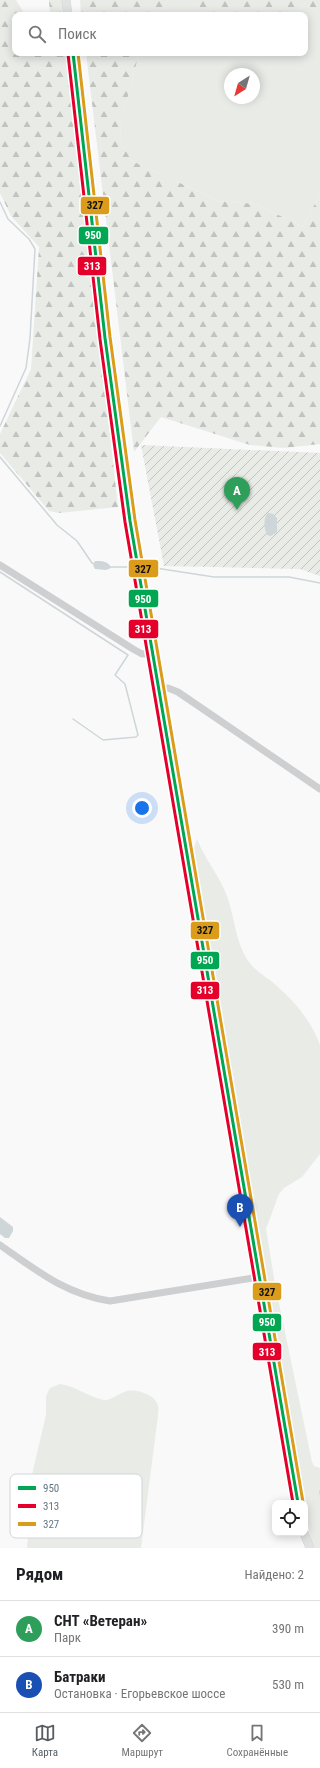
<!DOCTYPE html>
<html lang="ru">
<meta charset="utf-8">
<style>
:root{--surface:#fff;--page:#f6f6f6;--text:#202124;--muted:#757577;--line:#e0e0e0;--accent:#565c61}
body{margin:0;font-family:"Roboto Condensed",sans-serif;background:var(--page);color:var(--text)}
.controls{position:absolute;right:12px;bottom:12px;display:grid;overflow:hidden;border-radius:8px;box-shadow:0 2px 10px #0003}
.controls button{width:36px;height:36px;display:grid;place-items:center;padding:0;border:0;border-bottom:1px solid var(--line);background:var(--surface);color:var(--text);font:20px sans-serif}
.compass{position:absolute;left:224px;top:68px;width:36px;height:36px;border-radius:50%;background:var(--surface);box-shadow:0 2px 10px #0003;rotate:217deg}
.you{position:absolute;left:142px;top:808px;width:14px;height:14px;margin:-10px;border:3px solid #fff;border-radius:50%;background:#1a73e8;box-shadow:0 0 0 6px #1a73e833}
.badge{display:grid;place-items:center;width:26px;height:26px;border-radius:50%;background:var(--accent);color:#fff;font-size:13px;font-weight:700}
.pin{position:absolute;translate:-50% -33px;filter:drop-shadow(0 1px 2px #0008)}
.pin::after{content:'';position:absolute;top:21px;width:14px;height:12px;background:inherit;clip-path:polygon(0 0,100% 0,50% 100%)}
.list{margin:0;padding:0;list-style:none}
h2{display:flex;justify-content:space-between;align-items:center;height:52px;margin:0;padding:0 16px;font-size:17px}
h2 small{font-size:13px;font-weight:400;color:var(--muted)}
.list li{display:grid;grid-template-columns:26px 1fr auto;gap:12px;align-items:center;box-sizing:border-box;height:56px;padding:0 16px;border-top:1px solid var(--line)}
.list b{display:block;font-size:15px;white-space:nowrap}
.list p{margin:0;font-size:13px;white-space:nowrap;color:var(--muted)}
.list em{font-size:13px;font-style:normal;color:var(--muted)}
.icon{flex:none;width:22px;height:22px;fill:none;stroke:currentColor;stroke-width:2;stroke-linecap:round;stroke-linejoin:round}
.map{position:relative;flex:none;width:320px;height:1548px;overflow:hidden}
.search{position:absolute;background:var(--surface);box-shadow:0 2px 10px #0003;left:12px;right:12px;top:12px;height:44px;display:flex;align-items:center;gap:10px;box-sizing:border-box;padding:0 14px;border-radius:8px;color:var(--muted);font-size:15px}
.sheet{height:164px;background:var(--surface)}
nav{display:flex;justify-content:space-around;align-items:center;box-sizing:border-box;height:56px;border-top:1px solid var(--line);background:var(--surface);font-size:11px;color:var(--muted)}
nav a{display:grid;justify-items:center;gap:2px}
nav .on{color:var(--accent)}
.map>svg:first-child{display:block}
</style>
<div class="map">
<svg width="320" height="1548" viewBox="0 0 320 1548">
<defs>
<pattern id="forest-firs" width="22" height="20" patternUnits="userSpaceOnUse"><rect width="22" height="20" fill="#e8ebe6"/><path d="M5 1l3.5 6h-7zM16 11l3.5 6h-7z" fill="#c0c3c0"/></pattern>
<pattern id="garden-furrows" width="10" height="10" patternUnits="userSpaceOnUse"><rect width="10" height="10" fill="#e8ebe6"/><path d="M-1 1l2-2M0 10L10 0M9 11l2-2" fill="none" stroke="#c0c3c0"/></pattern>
</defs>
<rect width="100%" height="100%" fill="#f9f9f9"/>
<g fill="#e8ebe6" fill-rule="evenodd">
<path d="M169 0H192L207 15H156Z"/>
<path d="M305 3 320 15V194L303 227 256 204 219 201 132 161 121 143 120 127 139 53H305V15H294ZM230 74H254V98H230Z"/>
<path d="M197 839C205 860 221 877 228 899 235 920 236 944 249 962 256 972 268 978 277 986 295 1002 312 1022 320 1045V1154L302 1177 284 1188 279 1194 266 1229 275 1284 312 1462 314 1466 320 1468V1548H315L311 1540 295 1455 194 848Z"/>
<path d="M60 1384C76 1386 88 1397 104 1400 111 1401 119 1393 127 1391 137 1389 156 1395 158 1406 159 1408 158 1412 158 1415L141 1548H27L28 1536 27 1496 46 1415V1396L50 1388Z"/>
</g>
<g fill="url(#forest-firs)">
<path d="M0 0H16L25 15H15V53H68L118 507 59 513 49 511 0 453V434L31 369 39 247 11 216 0 193Z"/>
<path d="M49 0H62L64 15H50Z"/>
<path d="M80 0H169L156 15H81Z"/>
<path d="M192 0H320V15L305 3 294 15H207Z"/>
<path d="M86 53H139L120 127 121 143 132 161 219 201 256 204 303 227 320 194V444L284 448 250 445 161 417 134 452Z"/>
</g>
<path fill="url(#garden-furrows)" d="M141 445 320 453V576L300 569 164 566Z"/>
<g fill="#ced6d9">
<path d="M268 513 273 514 277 518V532L271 536 267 535C264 529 263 518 268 513Z"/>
<path d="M95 561C102 561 109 561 111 568L106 570 95 569 93 565Z"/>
<path d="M0 1217 13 1227V1231L9 1238H5L0 1234Z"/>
</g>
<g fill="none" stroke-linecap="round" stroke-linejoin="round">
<g stroke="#ced6d9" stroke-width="1.5">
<path d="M0 202 8 219 29 239 35 249 30 338 26 368 0 426"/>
<path d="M0 457 57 525 77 541 92 563 95 564"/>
<path d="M110 567H130"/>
<path d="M149 567 214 577H289L320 583"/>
<path d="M0 572 128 655 115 675 125 684 138 735 136 737 103 740 73 719"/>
<path d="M320 1491V1494"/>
</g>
<g stroke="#d5d6d7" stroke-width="9">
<g id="major">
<path d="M66 0 68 15"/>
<path d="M73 53 105 338 130 521 298 1503"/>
<path d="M304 1533 310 1548"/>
</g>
</g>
<g stroke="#cecfd0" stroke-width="7">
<path d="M0 565 133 649 142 654 153 653"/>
<path d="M159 689 168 688 178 692 320 789"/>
<path d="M0 1245C36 1270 65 1294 110 1301L259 1277"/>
</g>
<use href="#major" stroke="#e1e2e2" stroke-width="8"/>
<g stroke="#fff" stroke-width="6">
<path id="bus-1" d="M73 53 105 338 130 521 298 1503"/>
</g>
<g stroke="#fff" stroke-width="6">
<path id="bus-2" d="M68 54 100 339 125 522 293 1503"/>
</g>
<g stroke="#fff" stroke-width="6">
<path id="bus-3" d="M78 53 110 337 135 520 303 1502"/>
</g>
<use href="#bus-1" stroke="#00a651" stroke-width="3"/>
<use href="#bus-2" stroke="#e4002b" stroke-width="3"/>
<use href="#bus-3" stroke="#da9c1a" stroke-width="3"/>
</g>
<rect x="10" y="1474" width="132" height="64" rx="6" fill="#fff" stroke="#d1d6da" stroke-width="1"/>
<rect x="18" y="1486" width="18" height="4" fill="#00a651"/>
<rect x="18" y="1504" width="18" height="4" fill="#e4002b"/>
<rect x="18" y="1522" width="18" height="4" fill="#da9c1a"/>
<g font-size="11" fill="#657683">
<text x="43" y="1492">950</text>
<text x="43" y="1510">313</text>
<text x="43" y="1528">327</text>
</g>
<g stroke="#fff" stroke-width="1.5">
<rect x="80" y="196" width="30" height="19" rx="4" fill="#da9c1a"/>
<rect x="78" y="226" width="31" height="19" rx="4" fill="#00a651"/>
<rect x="77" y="256" width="30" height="20" rx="4" fill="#e4002b"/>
<rect x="128" y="559" width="31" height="19" rx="4" fill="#da9c1a"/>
<rect x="128" y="589" width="31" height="19" rx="4" fill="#00a651"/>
<rect x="128" y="619" width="31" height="20" rx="4" fill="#e4002b"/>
<rect x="190" y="921" width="30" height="19" rx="4" fill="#da9c1a"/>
<rect x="190" y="951" width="30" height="19" rx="4" fill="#00a651"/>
<rect x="190" y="981" width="30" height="19" rx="4" fill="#e4002b"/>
<rect x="252" y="1282" width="30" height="19" rx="4" fill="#da9c1a"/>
<rect x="252" y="1313" width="30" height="19" rx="4" fill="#00a651"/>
<rect x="252" y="1342" width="30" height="19" rx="4" fill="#e4002b"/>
</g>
<g font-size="11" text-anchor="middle" font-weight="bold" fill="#fff">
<text x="93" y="239">950</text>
<text x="92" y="270">313</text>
<text x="143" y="603">950</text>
<text x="143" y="633">313</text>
<text x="205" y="964">950</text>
<text x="205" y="994">313</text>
<text x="267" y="1326">950</text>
<text x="267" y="1356">313</text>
</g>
<g font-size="11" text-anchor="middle" font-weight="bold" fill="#111">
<text x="95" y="209">327</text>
<text x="143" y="573">327</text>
<text x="205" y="934">327</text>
<text x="267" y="1296">327</text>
</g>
</svg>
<div class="controls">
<button><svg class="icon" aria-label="locate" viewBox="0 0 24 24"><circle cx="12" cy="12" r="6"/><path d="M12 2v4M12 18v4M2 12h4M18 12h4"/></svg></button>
</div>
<svg class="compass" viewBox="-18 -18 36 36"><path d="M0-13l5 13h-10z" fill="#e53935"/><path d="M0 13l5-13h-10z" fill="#757577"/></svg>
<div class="you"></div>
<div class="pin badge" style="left:237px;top:510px;background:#2e9e5b">A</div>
<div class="pin badge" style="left:240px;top:1227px;background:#1a4fb4">B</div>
<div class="search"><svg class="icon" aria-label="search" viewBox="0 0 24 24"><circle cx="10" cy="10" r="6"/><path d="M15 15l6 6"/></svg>Поиск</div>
</div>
<section class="sheet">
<h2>Рядом<small>Найдено: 2</small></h2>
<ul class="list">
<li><span class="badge" style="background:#2e9e5b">A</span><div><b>СНТ «Ветеран»</b><p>Парк</p></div><em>390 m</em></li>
<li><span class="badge" style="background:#1a4fb4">B</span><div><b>Батраки</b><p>Остановка · Егорьевское шоссе</p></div><em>530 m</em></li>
</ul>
</section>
<nav>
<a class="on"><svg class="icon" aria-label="map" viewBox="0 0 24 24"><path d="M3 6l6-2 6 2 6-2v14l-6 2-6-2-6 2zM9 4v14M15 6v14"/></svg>Карта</a>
<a><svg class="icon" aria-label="directions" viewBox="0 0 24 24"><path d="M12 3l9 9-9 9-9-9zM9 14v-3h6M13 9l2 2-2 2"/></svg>Маршрут</a>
<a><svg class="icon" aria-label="saved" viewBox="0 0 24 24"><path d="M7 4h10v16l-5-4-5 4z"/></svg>Сохранённые</a>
</nav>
